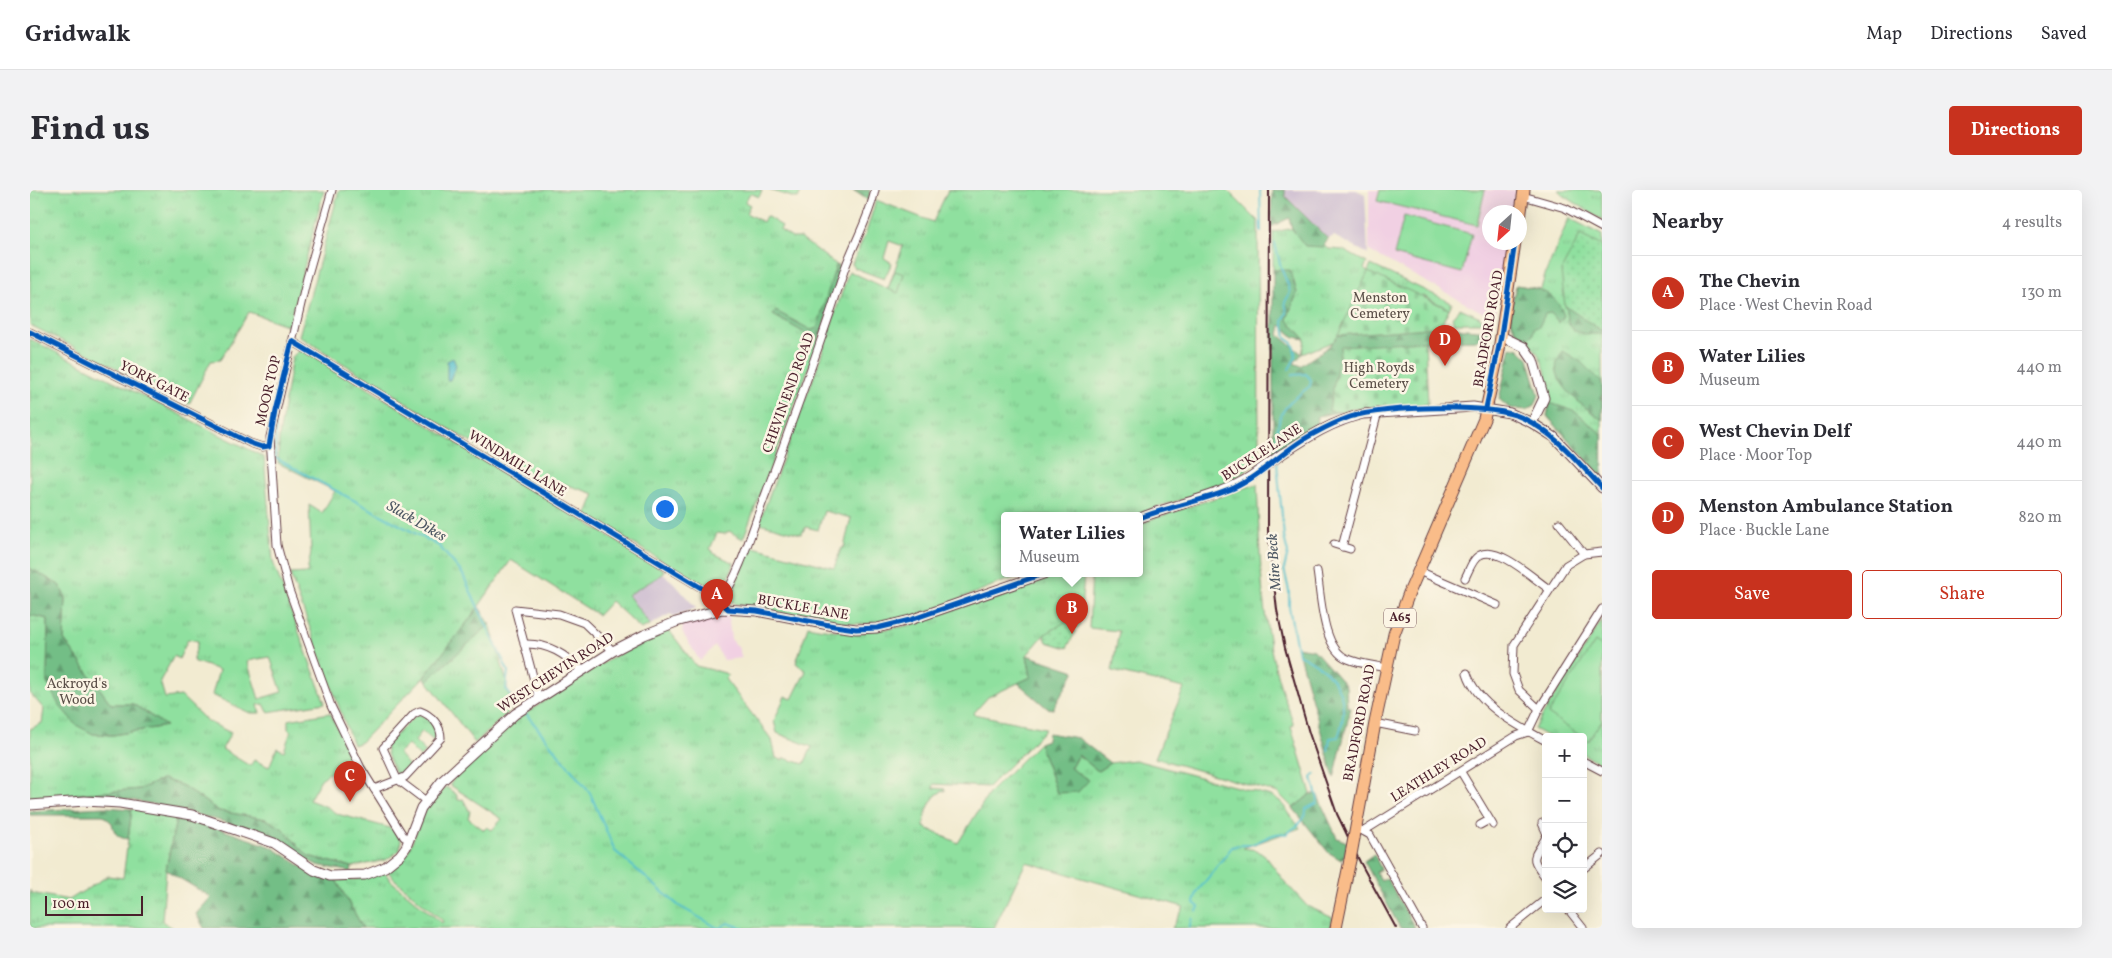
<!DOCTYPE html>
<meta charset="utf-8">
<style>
:root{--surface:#fff;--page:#f2f2f3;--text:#2b2b33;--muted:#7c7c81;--line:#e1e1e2;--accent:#c8321e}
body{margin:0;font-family:Vollkorn,serif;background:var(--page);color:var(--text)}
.controls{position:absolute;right:15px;bottom:15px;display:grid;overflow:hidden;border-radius:5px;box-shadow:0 5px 20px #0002}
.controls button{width:45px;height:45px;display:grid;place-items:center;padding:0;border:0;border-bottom:1px solid var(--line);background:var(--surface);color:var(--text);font:25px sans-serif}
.compass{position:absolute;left:1452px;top:15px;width:45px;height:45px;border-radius:50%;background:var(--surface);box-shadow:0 5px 20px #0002;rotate:207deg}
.scale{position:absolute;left:15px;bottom:12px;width:98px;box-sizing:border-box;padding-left:5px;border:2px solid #4a1f2b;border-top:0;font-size:14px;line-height:18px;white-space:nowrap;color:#4a1f2b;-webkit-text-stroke:4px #fcf5e5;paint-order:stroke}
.you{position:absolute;left:634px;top:318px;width:18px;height:18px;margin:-12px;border:4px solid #fff;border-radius:50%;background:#1a73e8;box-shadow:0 0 0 8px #1a73e833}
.badge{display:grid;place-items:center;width:32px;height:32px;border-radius:50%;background:var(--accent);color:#fff;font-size:16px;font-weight:700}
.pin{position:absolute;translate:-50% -41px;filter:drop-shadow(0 1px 2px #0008)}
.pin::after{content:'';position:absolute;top:26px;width:18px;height:15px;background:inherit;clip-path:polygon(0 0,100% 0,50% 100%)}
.popup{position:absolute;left:971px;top:322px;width:142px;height:65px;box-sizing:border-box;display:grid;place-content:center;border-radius:5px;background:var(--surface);filter:drop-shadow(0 1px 4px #0005);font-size:16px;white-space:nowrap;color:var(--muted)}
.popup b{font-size:19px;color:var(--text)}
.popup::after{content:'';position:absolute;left:50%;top:100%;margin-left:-10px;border:10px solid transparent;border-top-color:var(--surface)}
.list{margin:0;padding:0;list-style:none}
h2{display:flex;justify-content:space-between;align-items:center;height:65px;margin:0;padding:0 20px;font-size:21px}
h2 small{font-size:16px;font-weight:400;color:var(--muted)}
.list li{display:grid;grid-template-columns:32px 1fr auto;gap:15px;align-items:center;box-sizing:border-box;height:75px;padding:0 20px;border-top:1px solid var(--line)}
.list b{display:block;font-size:19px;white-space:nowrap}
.list p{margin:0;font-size:16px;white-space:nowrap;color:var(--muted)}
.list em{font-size:16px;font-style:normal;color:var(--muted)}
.actions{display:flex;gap:10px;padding:15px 20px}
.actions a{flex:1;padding:11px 0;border:1px solid var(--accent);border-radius:5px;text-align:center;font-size:18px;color:var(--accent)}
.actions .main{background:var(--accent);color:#fff}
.icon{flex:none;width:28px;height:28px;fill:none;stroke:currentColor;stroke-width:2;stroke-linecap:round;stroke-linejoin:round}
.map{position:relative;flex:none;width:1572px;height:738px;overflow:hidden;border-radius:5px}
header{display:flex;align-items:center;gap:30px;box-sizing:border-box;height:70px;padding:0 25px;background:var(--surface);border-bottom:1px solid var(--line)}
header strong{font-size:24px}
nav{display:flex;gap:28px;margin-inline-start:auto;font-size:18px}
.intro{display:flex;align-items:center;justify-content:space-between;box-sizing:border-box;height:120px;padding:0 30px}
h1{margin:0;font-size:35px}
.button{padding:12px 22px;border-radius:5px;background:var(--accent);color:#fff;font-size:18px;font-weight:700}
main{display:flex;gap:30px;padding:0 30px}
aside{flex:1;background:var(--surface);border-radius:5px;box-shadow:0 5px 20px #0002}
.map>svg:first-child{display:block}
</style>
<header>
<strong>Gridwalk</strong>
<nav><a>Map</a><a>Directions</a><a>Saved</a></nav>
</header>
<div class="intro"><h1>Find us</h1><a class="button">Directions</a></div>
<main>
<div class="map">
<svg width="1572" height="738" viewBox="0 0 1572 738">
<defs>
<pattern id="grass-tufts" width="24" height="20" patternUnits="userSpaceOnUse" patternTransform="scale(1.25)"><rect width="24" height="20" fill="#8fe09f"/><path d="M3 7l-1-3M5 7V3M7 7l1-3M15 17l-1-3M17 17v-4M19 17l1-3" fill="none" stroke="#7dc089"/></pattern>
<pattern id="forest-firs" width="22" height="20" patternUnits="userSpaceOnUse" patternTransform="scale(1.25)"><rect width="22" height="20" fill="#73be86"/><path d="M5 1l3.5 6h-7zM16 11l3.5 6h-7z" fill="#609a6e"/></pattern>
<pattern id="cemetery-stones" width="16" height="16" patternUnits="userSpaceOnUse" patternTransform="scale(1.25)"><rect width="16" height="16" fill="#8fe09f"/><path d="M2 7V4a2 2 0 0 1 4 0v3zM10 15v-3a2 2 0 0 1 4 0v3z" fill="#7dc089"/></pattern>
<pattern id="garden-dots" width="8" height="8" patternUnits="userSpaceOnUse" patternTransform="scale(1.25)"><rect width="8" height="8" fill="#8fe09f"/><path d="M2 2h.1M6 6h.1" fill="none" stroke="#7dc089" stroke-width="1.8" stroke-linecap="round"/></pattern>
<pattern id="water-ripples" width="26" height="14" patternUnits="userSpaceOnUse" patternTransform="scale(1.25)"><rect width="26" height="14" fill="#54c1ce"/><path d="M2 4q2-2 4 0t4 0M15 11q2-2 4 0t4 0" fill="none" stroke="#4ba5b1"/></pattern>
</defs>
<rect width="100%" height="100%" fill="#fcf5e5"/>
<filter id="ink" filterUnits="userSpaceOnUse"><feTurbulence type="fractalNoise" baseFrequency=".02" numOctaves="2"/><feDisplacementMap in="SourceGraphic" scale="10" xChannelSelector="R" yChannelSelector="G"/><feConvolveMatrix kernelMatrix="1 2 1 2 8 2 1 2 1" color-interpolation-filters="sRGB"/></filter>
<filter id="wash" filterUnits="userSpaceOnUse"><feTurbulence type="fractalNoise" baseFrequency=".0096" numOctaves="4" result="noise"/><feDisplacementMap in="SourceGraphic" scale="20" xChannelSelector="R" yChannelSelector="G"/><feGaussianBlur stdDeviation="1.12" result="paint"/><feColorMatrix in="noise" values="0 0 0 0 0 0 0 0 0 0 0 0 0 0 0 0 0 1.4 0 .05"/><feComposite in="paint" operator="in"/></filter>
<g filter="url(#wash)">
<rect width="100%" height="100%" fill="#f2ebd1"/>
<g fill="#f1d0e3">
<path d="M1339 0H1486L1482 22H1460V52L1477 53 1465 127H1461L1339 61Z"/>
<path d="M698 423 701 449 708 457 712 468 694 470 685 456 670 471 652 442 653 433 676 426Z"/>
</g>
<g fill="#cebed1">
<path d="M1255 0H1326L1335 4 1338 64 1304 46 1298 49 1255 6Z"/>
<path d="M633 384 643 392 666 418 644 426 640 424 620 435 597 405Z"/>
</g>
<g fill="url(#grass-tufts)" stroke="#6c8065" fill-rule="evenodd">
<path d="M0 0H294L259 136 219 122 190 170 181 171 159 214 0 135Z"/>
<path d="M309 0H732L729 7 720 3 715 12 720 15 716 23 733 32 736 26 752 36 750 40 762 48H770L811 78 789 151 713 349 699 341 695 344 687 343 680 359 683 361V363L704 373 695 397 685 401 682 400 556 326 565 304 534 294 529 307 269 146Z"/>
<path d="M739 0H772L768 8H765Z"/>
<path d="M918 0H1197L1228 31 1229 269 1193 298 1129 316 1109 325H974V383H1000C959 394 922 415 882 427 824 445 762 423 705 414L700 410 720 356 804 378 811 359 814 357 821 328 794 321 788 340 776 337 771 344 729 333 786 181 819 81 858 99 873 56 859 51 854 68 862 73 854 89 825 78 822 74 836 43 846 10 903 32Z"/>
<path d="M1528 0H1572V30L1533 5Z"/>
<path d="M1539 28 1572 45V287L1517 226C1522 204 1518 174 1502 156 1496 149 1484 143 1482 134 1478 122 1484 107 1486 95L1511 99 1516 82Z"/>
<path d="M1265 38 1299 59 1313 60 1337 73 1334 79 1338 82 1341 75 1422 113 1419 119 1393 106 1308 145 1305 151 1272 164 1275 149 1257 129 1267 103 1261 81 1243 80V42Z"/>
<path d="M1430 118 1450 127 1454 133H1424L1422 127Z"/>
<path d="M0 149 234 267 243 372 295 513 238 522 234 514 228 515 230 523H220L182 505 189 480 163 471 168 451 158 449 149 469 144 466 130 491 135 508 151 506 177 531 201 543 192 559 220 576 224 570 239 577 247 558 254 561 261 541 258 539V530L300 523 322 567 291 589 279 610 297 617 307 624 364 639 371 650 370 660 356 670 322 677 278 666 252 638 236 629 189 621 153 596 133 589 110 599 0 608V539L12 533 14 519 0 503V425L18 429 17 493 63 544 83 545 136 536 103 514H81L34 450 36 408 29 395 0 378ZM240 467 252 502 229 509 217 471Z"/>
<path d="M272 158 634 380 633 384 598 405 620 435 611 439 581 411 568 425 481 370 433 439 394 487 331 552 323 555 260 384 277 383 281 362 279 315 292 323 305 301 248 273 249 247 262 167Z"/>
<path d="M1227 294C1230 358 1230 425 1248 488 1252 503 1259 519 1264 535L1261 536 1281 604 1263 618 1248 603 1125 568 1154 498 1082 481 1089 441 1059 438 1062 383H1110V333Z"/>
<path d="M1031 383H1053L1054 385 1050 435 1047 438 1042 435 1014 445 997 465 1001 487 958 507 943 524 1015 538V540L958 597 904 594 903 598 915 599V601C902 602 893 626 894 637L928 653 960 602 1009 553 1027 603 1048 565 1068 581 1080 573 1105 570 1241 606 1250 611 1270 638 1213 658 1227 660 1237 668 1255 692 1277 716 1303 728 1300 738H1142L1154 717 996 672 964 738H333L306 690H324L355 682 360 690 412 733 413 731 363 688 358 681 377 664 396 618 416 597 426 604 428 610 433 609 440 622 438 628 454 640 457 637 462 640 472 629 420 595C442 556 483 532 519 508 556 483 593 460 634 440H639L666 476 695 483 698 486 695 489 742 550 746 568 752 570 754 568 774 574 782 557 747 543 744 531 755 506 762 509 776 481 766 473 778 436C814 444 845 442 881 435L882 432Z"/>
<path d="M1572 430V574L1553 564V547H1519L1504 539Z"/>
<path d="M460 434 477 493V502L486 515 445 553 397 491Z"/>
<path d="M387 524C402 526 409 538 405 552L392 541 385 551 396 562 390 567 378 555 368 563 380 577 366 585 357 564 356 555Z"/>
<path d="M102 619 147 624 136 680 132 731 143 738H0V700L1 703 39 710 78 686 93 688Z"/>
</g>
<g fill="url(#forest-firs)" stroke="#5e6e58">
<path d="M823 0H840L839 11Z"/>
<path d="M1242 0H1255V6L1298 49 1293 57 1275 56 1262 39 1259 28 1241 37Z"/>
<path d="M806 75 811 78 789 151 743 125 746 121 781 140 787 138Z"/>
<path d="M1243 80H1260L1267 103 1257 129 1275 149 1264 147 1251 135 1249 145 1272 164 1264 173 1271 176C1284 165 1299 160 1308 145L1410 137 1460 141 1459 150 1395 151 1359 154 1299 221 1311 222 1288 226 1287 238 1243 266Z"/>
<path d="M1486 95C1507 98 1527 102 1534 126L1529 133 1521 123 1515 124 1509 137 1504 138 1503 144 1496 150C1474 132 1482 120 1486 95Z"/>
<path d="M1535 116 1572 141V144C1561 144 1541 146 1538 131 1537 125 1538 121 1535 116Z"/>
<path d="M1481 157 1489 159 1498 168 1509 205 1505 215 1496 220 1479 218 1469 209Z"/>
<path d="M1533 161 1551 172 1572 193V230C1557 219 1521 194 1527 172 1528 168 1532 164 1533 161Z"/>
<path d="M1520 213 1544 221 1572 244V287L1517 226Z"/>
<path d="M0 378 29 395 36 408 34 450 81 514H103L136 536 83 545 63 544 46 535 29 515 17 493 18 429 0 425Z"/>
<path d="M449 417 460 434 397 491 394 487Z"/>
<path d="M1267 457 1284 460 1316 496 1317 517H1321L1304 588Z"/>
<path d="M997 465 1045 481 1023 519 1017 518 988 493 1001 487Z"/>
<path d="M1018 543 1048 548 1080 573 1068 581 1048 565 1040 578 1059 590 1048 602 1027 603 1009 553 1017 550Z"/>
<path d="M133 589 153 596 189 621 236 629 252 638 278 666 322 677 321 682 287 675 271 667 250 651 191 631 128 615 85 607 0 612V608L110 599Z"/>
<path d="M1281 604H1287L1307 648 1317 652 1314 668 1311 670 1298 662 1263 618Z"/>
<path d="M75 617 102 619 98 649C87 648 84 643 82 633L73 625H0V621Z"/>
<path d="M147 624 242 657 272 677 306 690 333 738H174L166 724 181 707 136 680Z"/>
<path d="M1344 664 1351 679 1346 682 1351 691 1357 688 1385 738H1370L1334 671Z"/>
</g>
<g fill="url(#cemetery-stones)" stroke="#6c8065">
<path d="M1338 82 1419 119 1410 137 1308 145Z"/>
<path d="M1395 151 1398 214 1322 219 1311 222 1299 221 1311 156Z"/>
</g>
<g fill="url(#garden-dots)" stroke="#6c8065">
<path d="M1550 45 1572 56V141L1535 116 1531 81Z"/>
<path d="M1035 432 1042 435V439L1046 441 1037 458 1017 452 1014 445Z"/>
</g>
<g fill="#8fe09f" stroke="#6c8065">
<path d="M1350 0H1455L1447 35 1347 11Z"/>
<path d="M1374 26 1442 44 1432 83 1364 65Z"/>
<path d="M865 81 874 84 868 103 858 99Z"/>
<path d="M1565 452 1572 457V530L1558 551 1518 524Z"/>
</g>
<path fill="url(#water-ripples)" stroke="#4f707c" d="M423 168 426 175 420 190H417V171Z"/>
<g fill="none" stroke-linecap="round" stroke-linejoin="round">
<g stroke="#54c1ce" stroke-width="2">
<path d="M1230 0 1231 41"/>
<path d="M1245 53 1251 78 1259 97 1260 103 1255 112 1257 123 1253 131 1256 148 1263 153 1266 167 1259 179"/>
<path d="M246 235 245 268 409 356 432 383 478 481 476 499 487 515"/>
<path d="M1247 263C1247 224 1248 221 1280 196L1281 190 1276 184 1262 185"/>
<path d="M1247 273 1254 347 1258 363 1254 379 1259 401V417L1268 464C1304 480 1323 507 1308 547L1300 548 1298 561"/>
<path d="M497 525 560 603 585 661 649 716 688 738"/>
<path d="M1167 721 1169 717 1164 713 1167 702 1202 657C1208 654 1211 655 1218 655 1232 653 1240 641 1257 644 1264 637 1277 631 1276 619L1287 613 1288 609 1282 588 1285 584"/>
<path d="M689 738 698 733 713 738"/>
<path d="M1159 738 1162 728"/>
</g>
</g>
</g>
<g filter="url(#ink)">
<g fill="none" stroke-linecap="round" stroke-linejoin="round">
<g stroke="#633e44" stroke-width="9">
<g id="minor">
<path d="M302 0 277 88 240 247 247 355 259 400 301 516 331 578 374 647 379 649"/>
<path d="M1493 6 1535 18 1572 38"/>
<path d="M0 142 220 253 232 257 239 256"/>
<path d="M262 151 683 405 698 419"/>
<path d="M1529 333 1554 364"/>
<path d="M1304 354 1320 359"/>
<path d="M1312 357 1348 222"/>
<path d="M1287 381C1291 405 1292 460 1318 469 1330 474 1343 475 1356 478"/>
<path d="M1389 381 1467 415"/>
<path d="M1435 388C1439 381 1442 369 1450 365 1468 355 1504 389 1519 399"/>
<path d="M691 411C712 379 722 339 736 303 763 229 790 156 814 81 823 54 839 29 845 0"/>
<path d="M494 454C518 453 535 464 552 481"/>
<path d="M1437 483C1447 515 1488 536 1516 551"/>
<path d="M509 509 485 419 529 424 554 433 583 461"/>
<path d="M1509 519 1489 500 1483 484 1484 455 1536 375 1554 364 1572 362"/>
<path d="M1345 533 1385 541"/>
<path d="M1498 542 1509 519 1572 419"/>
<path d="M1553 571 1572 581"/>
<path d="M1431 582 1463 635"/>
<path d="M344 599 375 587 411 548C411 535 401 525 390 521L384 524 353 558 367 589 396 611"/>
<path d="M1512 633 1516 642"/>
<path d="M1450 635 1459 630"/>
<path d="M1331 640 1340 645 1392 738"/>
<path d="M1334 641 1486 546 1498 542"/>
<path d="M1516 647C1504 669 1498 665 1516 688"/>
<path d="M1553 679 1572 664"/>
<path d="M1538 719 1553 738"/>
<path d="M1480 738 1516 709"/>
</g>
</g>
<g stroke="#633e44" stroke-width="11">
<g id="tertiary">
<path d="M1471 146 1494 157 1503 170 1514 208 1502 233"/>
<path d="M1252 264C1278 247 1303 231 1333 224L1443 217 1480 223 1502 233 1524 247 1572 298"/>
<path d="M1110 328C1147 313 1189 308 1223 285"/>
<path d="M0 615 55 611 90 613 162 625 244 653 284 680 300 686 335 685 355 677 370 665 376 657 391 618 412 591 485 524 583 461 614 445 646 432 692 419 727 421 804 436 826 439 847 438 880 430 1016 383"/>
</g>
</g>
<g stroke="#633e44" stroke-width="13">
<g id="primary">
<path d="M1490 28 1494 0"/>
<path d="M1324 648 1345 533 1364 444 1379 403 1454 229 1469 160 1485 52"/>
<path d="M1306 738 1320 670"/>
</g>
</g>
<use href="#minor" stroke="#fff" stroke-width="7"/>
<use href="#tertiary" stroke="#fff" stroke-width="9"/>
<use href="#primary" stroke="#f9bc89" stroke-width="11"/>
<path stroke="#4a1f2b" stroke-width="2" d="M1239 0 1238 341 1247 420 1255 458 1279 543 1307 624 1330 672 1366 738"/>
<g stroke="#633e44" stroke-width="11" stroke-linecap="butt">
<path id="tertiary-bridge" d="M1223 285 1252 264"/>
</g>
<g stroke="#633e44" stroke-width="13" stroke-linecap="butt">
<path id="primary-bridge" d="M1320 670 1324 648"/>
</g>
<use href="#tertiary-bridge" stroke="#fff" stroke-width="9"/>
<use href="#primary-bridge" stroke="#f9bc89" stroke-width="11"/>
<g stroke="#fcf5e5" stroke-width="8">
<g id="cycleway">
<path d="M0 142 220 253 232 257 239 256 245 221 262 151 683 405 698 419 727 421 804 436 826 439 847 438 880 430 1016 383"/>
<path d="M1456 218 1471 146 1485 52"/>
<path d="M1110 328C1140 316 1174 311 1204 298 1233 285 1256 257 1285 243 1296 237 1309 231 1320 227 1353 216 1462 213 1493 228 1526 244 1548 272 1572 298"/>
</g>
</g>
<use href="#cycleway" stroke="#0057b8" stroke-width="5"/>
</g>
</g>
<g text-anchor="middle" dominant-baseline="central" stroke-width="5" stroke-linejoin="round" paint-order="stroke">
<rect fill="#fcf5e5" stroke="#7f5f63" stroke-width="1" x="1354" y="418.5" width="32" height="19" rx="4"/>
<g font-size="12" font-weight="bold" fill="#4a1f2b">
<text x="1370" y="428">A65</text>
</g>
<g font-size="14" fill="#5b4f48" stroke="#fcf5e5">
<text x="1350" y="108">Menston<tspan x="1350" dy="16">Cemetery</tspan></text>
<text x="1349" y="178">High Royds<tspan x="1349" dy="16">Cemetery</tspan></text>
<text x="47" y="494">Ackroyd's<tspan x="47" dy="16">Wood</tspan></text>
</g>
<g font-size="14" fill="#4a1f2b" stroke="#fcf5e5">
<text transform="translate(1459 139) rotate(-80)">BRADFORD ROAD</text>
<text transform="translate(124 192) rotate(27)">YORK GATE</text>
<text transform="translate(239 201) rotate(-77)">MOOR TOP</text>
<text transform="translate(759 203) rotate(-70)">CHEVIN END ROAD</text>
<text transform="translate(1232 263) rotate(-33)">BUCKLE LANE</text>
<text transform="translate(487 274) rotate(32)">WINDMILL LANE</text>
<text transform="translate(773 418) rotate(10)">BUCKLE LANE</text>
<text transform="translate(526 483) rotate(-33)">WEST CHEVIN ROAD</text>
<text transform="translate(1330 533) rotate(-79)">BRADFORD ROAD</text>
<text transform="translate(1409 580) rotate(-32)">LEATHLEY ROAD</text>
</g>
<g font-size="15" font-style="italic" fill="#4e5864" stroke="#fcf5e5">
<text transform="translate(386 332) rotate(30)">Slack Dikes</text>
<text transform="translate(1245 372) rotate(-94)">Mire Beck</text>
</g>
</g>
</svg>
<div class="controls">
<button>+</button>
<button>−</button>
<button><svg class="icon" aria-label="locate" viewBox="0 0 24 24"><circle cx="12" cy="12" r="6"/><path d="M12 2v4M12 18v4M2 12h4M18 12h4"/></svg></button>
<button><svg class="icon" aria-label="layers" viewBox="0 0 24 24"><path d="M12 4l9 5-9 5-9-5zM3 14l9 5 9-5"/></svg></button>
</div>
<svg class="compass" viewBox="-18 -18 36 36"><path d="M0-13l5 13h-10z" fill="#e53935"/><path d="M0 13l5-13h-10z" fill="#7c7c81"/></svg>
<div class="scale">100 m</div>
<div class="you"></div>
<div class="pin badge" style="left:687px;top:430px">A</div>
<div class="pin badge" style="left:1042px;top:444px">B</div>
<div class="popup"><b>Water Lilies</b>Museum</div>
<div class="pin badge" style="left:320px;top:612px">C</div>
<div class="pin badge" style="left:1415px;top:176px">D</div>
</div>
<aside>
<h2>Nearby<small>4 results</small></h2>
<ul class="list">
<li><span class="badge">A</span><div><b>The Chevin</b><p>Place · West Chevin Road</p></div><em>130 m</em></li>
<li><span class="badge">B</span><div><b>Water Lilies</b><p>Museum</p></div><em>440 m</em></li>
<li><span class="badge">C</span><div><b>West Chevin Delf</b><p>Place · Moor Top</p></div><em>440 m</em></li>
<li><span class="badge">D</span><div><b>Menston Ambulance Station</b><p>Place · Buckle Lane</p></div><em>820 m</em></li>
</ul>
<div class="actions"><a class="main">Save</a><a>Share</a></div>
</aside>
</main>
